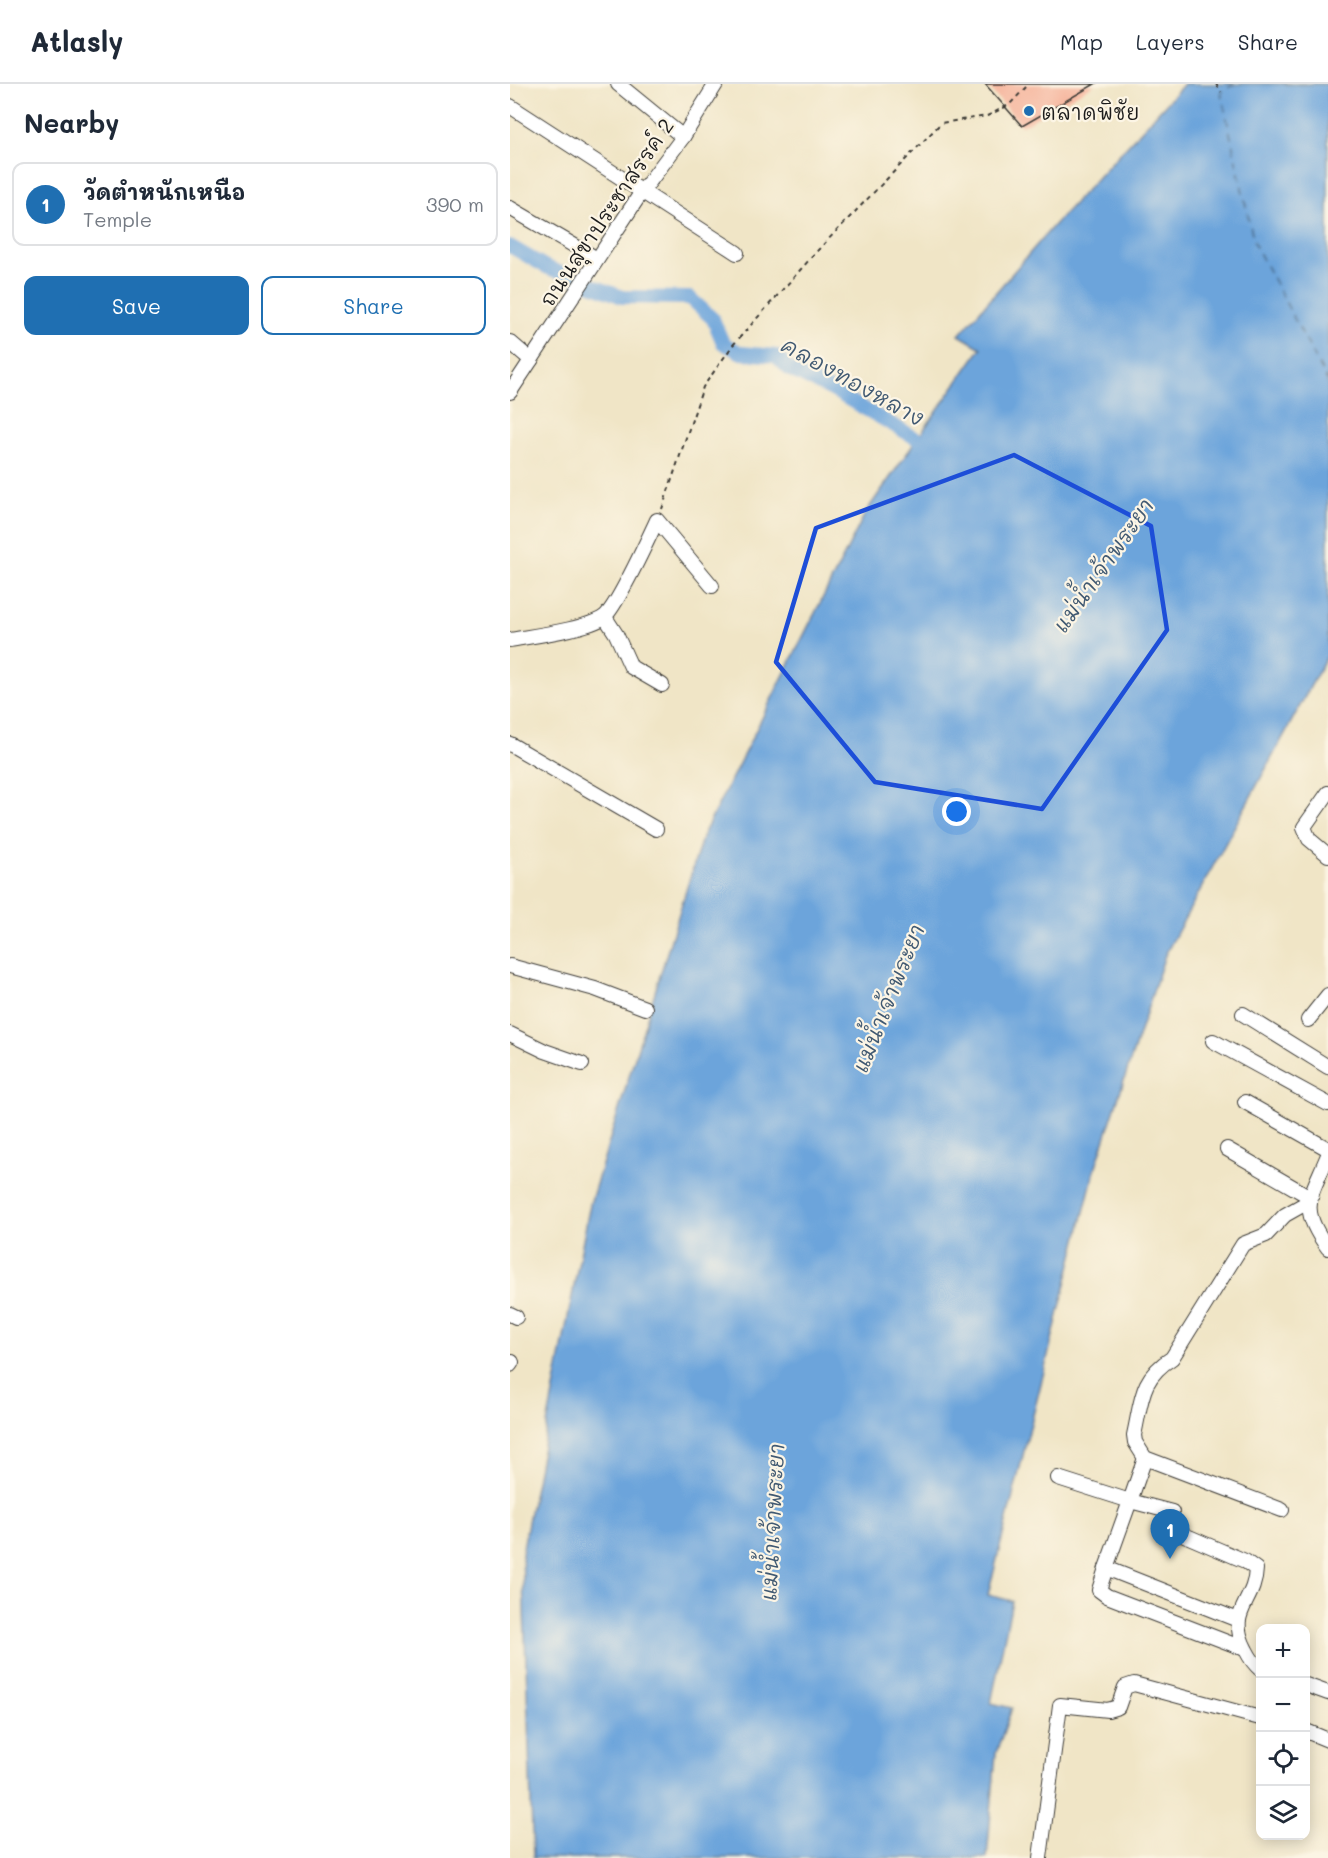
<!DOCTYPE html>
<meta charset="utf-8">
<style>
:root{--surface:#fff;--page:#f6f6f7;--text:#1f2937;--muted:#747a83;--line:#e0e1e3;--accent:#1f6fb2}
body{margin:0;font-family:Mali,"Playpen Sans Thai",sans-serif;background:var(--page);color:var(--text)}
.controls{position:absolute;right:18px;bottom:18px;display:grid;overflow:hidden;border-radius:12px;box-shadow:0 3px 15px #0003}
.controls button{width:54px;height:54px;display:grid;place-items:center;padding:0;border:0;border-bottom:2px solid var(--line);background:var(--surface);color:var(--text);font:30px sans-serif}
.you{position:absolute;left:447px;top:728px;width:21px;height:21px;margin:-15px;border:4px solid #fff;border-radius:50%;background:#1a73e8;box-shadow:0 0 0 9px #1a73e833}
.badge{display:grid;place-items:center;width:39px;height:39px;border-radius:50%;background:var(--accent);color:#fff;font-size:20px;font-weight:700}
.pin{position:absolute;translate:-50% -50px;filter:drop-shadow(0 2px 3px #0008)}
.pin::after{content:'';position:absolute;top:32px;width:21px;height:18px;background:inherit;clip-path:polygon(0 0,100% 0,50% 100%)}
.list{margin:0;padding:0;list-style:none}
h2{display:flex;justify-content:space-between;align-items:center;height:78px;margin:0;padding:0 24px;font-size:26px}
h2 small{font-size:20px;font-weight:400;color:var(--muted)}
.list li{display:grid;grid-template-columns:39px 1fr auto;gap:18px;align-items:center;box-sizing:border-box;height:84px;margin:0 12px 12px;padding:0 12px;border:2px solid var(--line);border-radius:12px}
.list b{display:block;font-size:22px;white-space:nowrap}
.list p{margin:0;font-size:20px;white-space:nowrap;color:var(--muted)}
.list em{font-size:20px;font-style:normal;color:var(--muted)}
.actions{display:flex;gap:12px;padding:18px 24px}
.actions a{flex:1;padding:14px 0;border:2px solid var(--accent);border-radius:12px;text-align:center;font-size:21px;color:var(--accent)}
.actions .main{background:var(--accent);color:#fff}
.icon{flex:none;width:33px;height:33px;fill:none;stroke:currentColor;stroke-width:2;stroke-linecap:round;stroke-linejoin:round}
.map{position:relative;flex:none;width:818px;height:1774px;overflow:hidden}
header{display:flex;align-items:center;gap:36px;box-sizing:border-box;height:84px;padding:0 30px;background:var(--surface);border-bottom:2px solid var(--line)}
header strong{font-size:28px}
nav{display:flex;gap:33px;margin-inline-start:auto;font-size:21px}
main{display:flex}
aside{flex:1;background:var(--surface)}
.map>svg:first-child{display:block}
</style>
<header>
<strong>Atlasly</strong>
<nav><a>Map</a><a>Layers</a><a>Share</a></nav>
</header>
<main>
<aside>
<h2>Nearby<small></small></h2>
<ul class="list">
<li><span class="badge">1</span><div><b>วัดตำหนักเหนือ</b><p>Temple</p></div><em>390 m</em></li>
</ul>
<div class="actions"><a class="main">Save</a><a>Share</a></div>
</aside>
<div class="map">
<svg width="818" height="1774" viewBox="0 0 818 1774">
<rect width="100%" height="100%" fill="#fcf5e5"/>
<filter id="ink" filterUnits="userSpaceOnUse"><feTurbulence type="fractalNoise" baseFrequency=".0167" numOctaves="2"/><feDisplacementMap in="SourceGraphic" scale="12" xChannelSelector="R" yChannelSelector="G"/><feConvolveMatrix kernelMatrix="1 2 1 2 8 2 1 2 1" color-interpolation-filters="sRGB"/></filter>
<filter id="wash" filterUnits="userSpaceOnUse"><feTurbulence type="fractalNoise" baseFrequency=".008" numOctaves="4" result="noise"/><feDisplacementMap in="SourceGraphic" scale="24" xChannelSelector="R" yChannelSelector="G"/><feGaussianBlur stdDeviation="1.35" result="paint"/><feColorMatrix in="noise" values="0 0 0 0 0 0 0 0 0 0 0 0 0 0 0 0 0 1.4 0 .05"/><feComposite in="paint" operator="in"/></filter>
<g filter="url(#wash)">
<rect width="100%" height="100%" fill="#f0e5c6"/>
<path fill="#6ca4db" stroke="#44607c" stroke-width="1.5" d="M674 0H818V570L655 871 584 1088 478 1511 502 1517 481 1619 502 1624 486 1669 477 1774H23L12 1469 80 1120 193 751 356 428 471 264 449 251 544 141Z"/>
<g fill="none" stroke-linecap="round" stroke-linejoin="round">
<path stroke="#6ca4db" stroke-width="14" d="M0 162 36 183 112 213 180 214 203 235 213 259 231 269 266 272 280 286 322 306 423 364"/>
<g stroke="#405972" stroke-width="1.5" stroke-dasharray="8 6" stroke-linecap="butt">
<path d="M725 0 711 8 744 159 818 298"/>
<path d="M773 0H803"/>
</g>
</g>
<g id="blocks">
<path fill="#f5af96" d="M475 0H585L512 42Z"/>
</g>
</g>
<g filter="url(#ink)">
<use href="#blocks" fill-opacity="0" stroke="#3c3a36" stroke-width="1.5"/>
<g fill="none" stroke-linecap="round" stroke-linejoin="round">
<g stroke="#3c3a36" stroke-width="16">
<g id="minor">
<path d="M108 0 173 53"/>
<path d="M0 22 227 169"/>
<path d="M0 124 87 175"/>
<path d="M0 258 21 276"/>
<path d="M0 308 131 109 173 53 206 0"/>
<path d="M95 533 106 550 121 583 152 601"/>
<path d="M0 556C22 552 77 545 94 533 107 523 139 453 147 436L202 502"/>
<path d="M0 660 146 745"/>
<path d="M818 709 794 743 799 755 818 771"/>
<path d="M0 882 85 905 135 924"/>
<path d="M733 930 818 983"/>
<path d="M798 936 818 911"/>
<path d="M0 950 35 967 72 980"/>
<path d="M703 957 818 1020"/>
<path d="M735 1018 818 1065"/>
<path d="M717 1065 800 1113"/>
<path d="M818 1071C801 1113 787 1123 818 1164"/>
<path d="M0 1230 6 1233"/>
<path d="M0 1281 2 1278"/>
<path d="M635 1374 620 1417 662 1428"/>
<path d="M548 1394 620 1417 596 1484 728 1536"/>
<path d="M772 1426 635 1374 625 1358 624 1351C632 1316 630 1294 662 1274L733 1160 756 1151 775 1131 798 1118"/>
<path d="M672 1450 735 1477 746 1485C745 1520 715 1527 736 1566 740 1574 744 1580 750 1585"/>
<path d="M596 1484 589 1506 597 1512 735 1565"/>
<path d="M796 1601 818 1609"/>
<path d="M796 1647 818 1656"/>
<path d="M530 1774 550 1621 598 1626 608 1623 615 1603 624 1600 750 1634"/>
</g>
</g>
<g stroke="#3c3a36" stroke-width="2" stroke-dasharray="4.5 4.5" stroke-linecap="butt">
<path d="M706 0 711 8"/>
<path d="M152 425 193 303 223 261 309 165 431 39 477 32 499 21 519 0"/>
</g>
<use href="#minor" stroke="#fff" stroke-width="14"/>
</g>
</g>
<path fill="none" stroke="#1d4ed8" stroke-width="4.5" stroke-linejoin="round" d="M504 371 641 442 657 546 532 725 365 698 266 578 306 444Z"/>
<circle fill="#1f6fb2" stroke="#fcf5e5" stroke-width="2" cx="519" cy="27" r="6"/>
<g text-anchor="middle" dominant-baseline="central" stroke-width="4.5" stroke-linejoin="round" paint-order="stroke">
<g font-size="21" fill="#1c1c1c" stroke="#fcf5e5" text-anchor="start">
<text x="531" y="27">ตลาดพิชัย</text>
</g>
<g font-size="21" fill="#1c1c1c" stroke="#fcf5e5">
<text transform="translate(96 128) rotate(-56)">ถนนสุขาประชาสรรค์ 2</text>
</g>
<g font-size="22" font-style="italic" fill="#405972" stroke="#fcf5e5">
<text transform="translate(343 297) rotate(29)">คลองทองหลาง</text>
<text transform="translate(593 481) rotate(-55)">แม่น้ำเจ้าพระยา</text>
<text transform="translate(378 914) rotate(-68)">แม่น้ำเจ้าพระยา</text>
<text transform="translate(262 1438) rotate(-87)">แม่น้ำเจ้าพระยา</text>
</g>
</g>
</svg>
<div class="controls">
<button>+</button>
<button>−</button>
<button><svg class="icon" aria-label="locate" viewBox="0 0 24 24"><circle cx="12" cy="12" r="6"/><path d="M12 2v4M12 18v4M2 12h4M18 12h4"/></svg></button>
<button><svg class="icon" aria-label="layers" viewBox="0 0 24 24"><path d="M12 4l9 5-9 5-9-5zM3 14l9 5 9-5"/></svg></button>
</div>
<div class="you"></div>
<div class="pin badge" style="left:660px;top:1475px">1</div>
</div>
</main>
